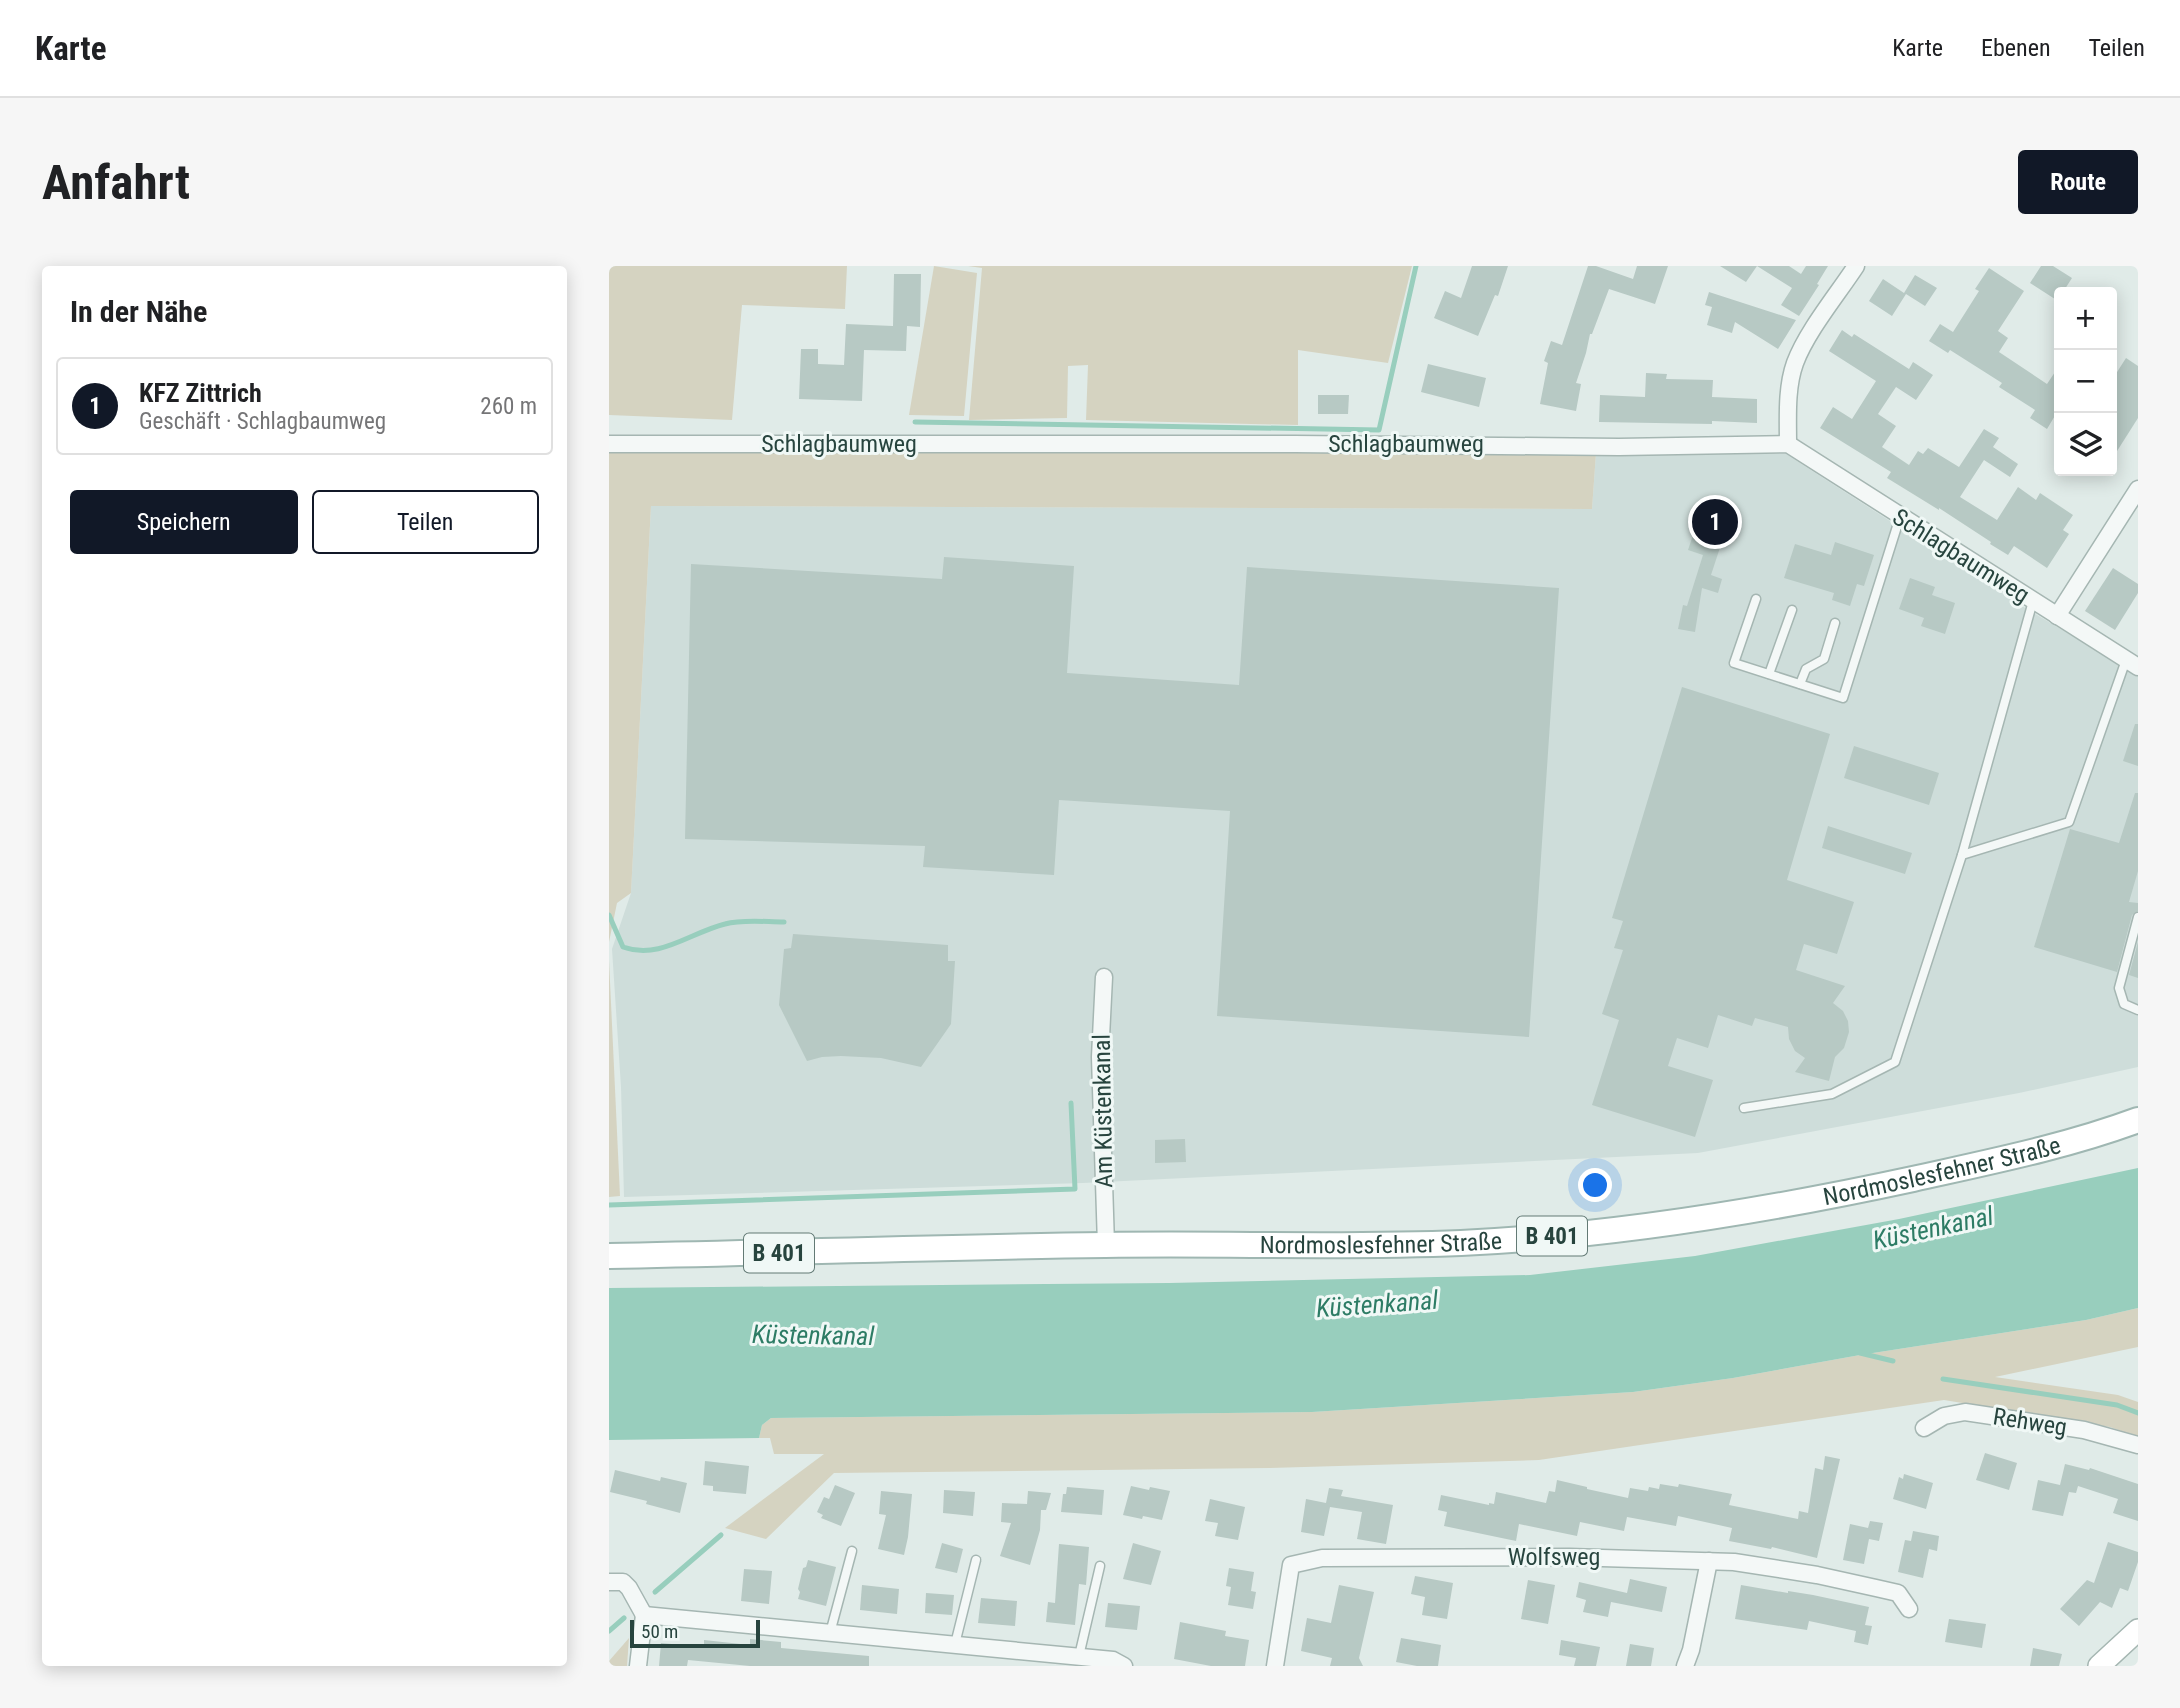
<!DOCTYPE html>
<html lang="de">
<meta charset="utf-8">
<style>
:root{--surface:#fff;--page:#f6f6f6;--text:#202124;--muted:#757577;--line:#e0e0e0;--accent:#111827}
body{margin:0;font-family:"Roboto Condensed",sans-serif;background:var(--page);color:var(--text)}
.controls{position:absolute;right:21px;top:21px;display:grid;overflow:hidden;border-radius:7px;box-shadow:0 4px 18px #0003}
.controls button{width:63px;height:63px;display:grid;place-items:center;padding:0;border:0;border-bottom:2px solid var(--line);background:var(--surface);color:var(--text);font:35px sans-serif}
.scale{position:absolute;left:21px;bottom:18px;width:130px;box-sizing:border-box;padding-left:7px;border:4px solid #27443e;border-top:0;font-size:19px;line-height:24px;white-space:nowrap;color:#27443e;-webkit-text-stroke:5px #f0f8f6;paint-order:stroke}
.you{position:absolute;left:987px;top:920px;width:24px;height:24px;margin:-18px;border:5px solid #fff;border-radius:50%;background:#1a73e8;box-shadow:0 0 0 10px #1a73e833}
.badge{display:grid;place-items:center;width:46px;height:46px;border-radius:50%;background:var(--accent);color:#fff;font-size:23px;font-weight:700}
.pin{position:absolute;translate:-50% -50%;border:4px solid #fff;box-shadow:0 2px 7px #0006}
.list{margin:0;padding:0;list-style:none}
h2{display:flex;justify-content:space-between;align-items:center;height:91px;margin:0;padding:0 28px;font-size:30px}
h2 small{font-size:23px;font-weight:400;color:var(--muted)}
.list li{display:grid;grid-template-columns:46px 1fr auto;gap:21px;align-items:center;box-sizing:border-box;height:98px;margin:0 14px 14px;padding:0 14px;border:2px solid var(--line);border-radius:7px}
.list b{display:block;font-size:26px;white-space:nowrap}
.list p{margin:0;font-size:23px;white-space:nowrap;color:var(--muted)}
.list em{font-size:23px;font-style:normal;color:var(--muted)}
.actions{display:flex;gap:14px;padding:21px 28px}
.actions a{flex:1;padding:16px 0;border:2px solid var(--accent);border-radius:7px;text-align:center;font-size:24px;color:var(--accent)}
.actions .main{background:var(--accent);color:#fff}
.icon{flex:none;width:38px;height:38px;fill:none;stroke:currentColor;stroke-width:2;stroke-linecap:round;stroke-linejoin:round}
.map{position:relative;flex:none;width:1529px;height:1400px;overflow:hidden;border-radius:7px}
header{display:flex;align-items:center;gap:42px;box-sizing:border-box;height:98px;padding:0 35px;background:var(--surface);border-bottom:2px solid var(--line)}
header strong{font-size:33px}
nav{display:flex;gap:38px;margin-inline-start:auto;font-size:24px}
.intro{display:flex;align-items:center;justify-content:space-between;box-sizing:border-box;height:168px;padding:0 42px}
h1{margin:0;font-size:49px}
.button{padding:18px 32px;border-radius:7px;background:var(--accent);color:#fff;font-size:24px;font-weight:700}
main{display:flex;gap:42px;padding:0 42px}
aside{flex:1;background:var(--surface);border-radius:7px;box-shadow:0 4px 18px #0003}
.map>svg:first-child{display:block}
</style>
<header>
<strong>Karte</strong>
<nav><a>Karte</a><a>Ebenen</a><a>Teilen</a></nav>
</header>
<div class="intro"><h1>Anfahrt</h1><a class="button">Route</a></div>
<main>
<aside>
<h2>In der Nähe<small></small></h2>
<ul class="list">
<li><span class="badge">1</span><div><b>KFZ Zittrich</b><p>Geschäft · Schlagbaumweg</p></div><em>260 m</em></li>
</ul>
<div class="actions"><a class="main">Speichern</a><a>Teilen</a></div>
</aside>
<div class="map">
<svg width="1529" height="1400" viewBox="0 0 1529 1400">
<rect width="100%" height="100%" fill="#e0ebe8"/>
<path fill="#ceddda" d="M987 187 1177 188 1413 340 1529 409V801L1410 827 1089 887 474 917 15 931 12 821 3 683 22 627 42 240 983 243Z"/>
<g fill="#d5d3c1">
<path d="M0 0H238L236 43 133 39 123 154 0 149Z"/>
<path d="M325 0 368 7 355 150 300 149Z"/>
<path d="M359 0H803L779 97 689 84V159L477 154 479 99 459 100 458 152 360 154 373 2Z"/>
<path d="M734 185 987 187 983 243 42 240 22 627 8 637 0 676V186Z"/>
<path d="M0 694 11 930 0 931Z"/>
<path d="M1529 1042V1081L1386 1111 1509 1129 1529 1136V1171L1501 1161 1335 1134 930 1194 660 1202 225 1207 157 1273 116 1262 215 1188H165L161 1172H150L153 1159 162 1152 703 1146 1024 1126 1124 1112 1251 1089 1477 1054Z"/>
<path d="M20 1372 18 1400H0V1395Z"/>
</g>
<path fill="#98cebd" d="M1529 902V1042L1477 1054 1251 1089 1124 1112 1024 1126 703 1146 162 1152 153 1159 150 1172 0 1174V1022L560 1017 921 1009 1086 990 1290 953Z"/>
<g fill="none" stroke-linecap="round" stroke-linejoin="round">
<g stroke="#98cebd" stroke-width="5">
<path d="M306 156 770 164 807 0"/>
<path d="M0 649 14 681C51 694 80 667 116 658 134 653 157 656 175 656"/>
<path d="M0 939 466 923 462 837"/>
<path d="M1251 1087 1284 1095"/>
<path d="M1334 1113 1508 1139 1529 1147"/>
<path d="M46 1326 112 1269"/>
<path d="M0 1365 15 1352"/>
</g>
</g>
<g fill="#b7c9c4">
<path d="M863 0H899L889 30 886 29 869 70 825 52 836 25 852 32Z"/>
<path d="M979 0H987L1024 13 1028 0H1059L1046 38 1000 23 983 68H981L977 87 967 117 972 118 967 145 931 138 939 97 935 95 942 75 953 79Z"/>
<path d="M1111 0H1148L1137 16Z"/>
<path d="M1148 0H1180L1192 8 1197 0H1219L1208 18 1210 19 1190 50 1172 39 1183 22Z"/>
<path d="M1432 0H1444L1463 12 1454 26H1450L1449 35 1421 17Z"/>
<path d="M1380 2 1415 25 1389 65 1399 72 1390 86 1438 118 1450 100V143L1438 163 1421 152 1426 144 1390 121 1393 117 1341 84 1339 87 1320 75 1331 58 1344 66 1370 25 1366 23Z"/>
<path d="M285 8H312L311 61 298 60 297 85 255 84 253 135 190 133 192 83H209V98L235 99 237 58 284 60Z"/>
<path d="M1306 9 1328 22 1316 40 1297 28 1283 50 1260 35 1274 13 1295 27Z"/>
<path d="M1100 26 1168 48 1187 54 1169 83 1126 56 1123 67 1098 59 1103 41 1096 39Z"/>
<path d="M1233 64 1243 71 1245 68 1300 103 1304 96 1324 109 1307 134 1287 121 1269 148 1287 160 1273 181 1300 199 1309 185 1314 188 1319 182 1350 201 1375 163 1390 172 1384 181 1409 198 1401 211 1375 194 1351 231 1388 254 1409 221 1427 234 1431 227 1464 249 1454 264 1460 268 1438 302 1405 280 1399 289 1381 278 1382 276 1330 242V244L1278 212 1282 206 1211 162 1224 141 1243 153 1267 115 1220 85Z"/>
<path d="M1517 92 1529 100V152L1503 193V114Z"/>
<path d="M819 98 877 112 870 141 812 126Z"/>
<path d="M1037 107 1058 108 1057 113 1104 114 1103 131 1148 133V157L1103 155V158L990 156 991 129 1036 131Z"/>
<path d="M709 129H740L739 148H709Z"/>
<path d="M1092 245 1120 254 1102 309 1113 313 1109 327 1093 322 1086 366 1069 363 1074 339 1078 340 1094 289 1079 284Z"/>
<path d="M1226 276 1265 289 1255 320 1248 318 1241 340 1223 334 1225 327 1175 312 1186 278 1222 289Z"/>
<path d="M335 291 465 300 458 407 630 419 638 301 950 322 920 771 608 750 621 545 450 534 445 609 314 601 316 580 76 573 82 298 333 313Z"/>
<path d="M1504 302 1529 318V327L1506 364 1476 345Z"/>
<path d="M1301 312 1326 321 1323 329 1346 337 1336 368 1312 360 1315 352 1290 343Z"/>
<path d="M1073 421 1221 468 1178 614 1245 636 1228 688 1195 678 1187 704 1236 720 1224 737 1234 745 1239 755 1240 766 1235 782 1226 791 1220 815 1186 806 1196 792 1186 785 1180 773 1179 761 1146 752 1143 760 1109 749 1099 782 1068 772 1059 800 1104 814 1086 871 983 839 1010 754 993 748 1014 684 1005 682 1014 655 1003 652Z"/>
<path d="M1526 458H1529V500L1514 495Z"/>
<path d="M1245 480 1330 507 1320 539 1235 512Z"/>
<path d="M1526 527H1529V605L1520 636 1529 637V645L1523 649 1508 706 1425 681 1461 563 1510 577Z"/>
<path d="M1219 560 1303 587 1296 608 1213 582Z"/>
<path d="M184 668 339 679V695H346L342 758 312 801 272 792 232 790 213 791 198 795 170 739 175 683 182 682Z"/>
<path d="M1529 676V712L1520 709Z"/>
<path d="M576 873 577 896 546 897V874Z"/>
<path d="M1376 1187 1408 1197 1400 1224 1367 1214Z"/>
<path d="M1216 1190 1231 1193 1208 1292 1163 1281 1162 1283 1120 1275 1123 1262 1069 1250 1067 1260 1018 1251 1015 1265 971 1256 968 1270 910 1258 907 1275 835 1260 838 1246 829 1244 832 1229 880 1239V1237L885 1238 887 1226 937 1237 940 1225 946 1226 948 1214 978 1221V1223L1019 1232 1021 1222 1039 1225 1040 1221 1050 1223 1051 1218 1069 1221 1070 1218 1123 1228 1120 1239 1189 1253 1190 1245 1199 1247 1206 1202 1214 1204Z"/>
<path d="M96 1195 140 1200 137 1228 104 1225V1220L94 1219Z"/>
<path d="M1456 1198 1480 1204 1481 1202 1529 1218V1255L1504 1247 1509 1233 1469 1220 1467 1227 1460 1226 1454 1250 1423 1244 1429 1214 1451 1219Z"/>
<path d="M6 1204 51 1215 52 1211 78 1217 71 1247 37 1238 38 1235 1 1226Z"/>
<path d="M1295 1208 1324 1217 1317 1243 1284 1233 1290 1211 1294 1213Z"/>
<path d="M226 1219 246 1227 232 1260 212 1252 214 1249 208 1246 215 1231 220 1233Z"/>
<path d="M522 1220 540 1224 541 1221 561 1225 553 1254 534 1250 533 1253 514 1249Z"/>
<path d="M458 1221 495 1224 493 1249 452 1246 454 1228H457Z"/>
<path d="M720 1222 734 1224 732 1230 784 1239 777 1278 748 1273 753 1246 721 1241 715 1270 692 1266 697 1233 717 1237Z"/>
<path d="M335 1224 366 1226 364 1250 334 1247Z"/>
<path d="M272 1225 303 1228 299 1271 295 1289 269 1283 277 1249 270 1248Z"/>
<path d="M419 1225 442 1227 437 1244H432L431 1264 421 1299 391 1290 402 1257 392 1256 393 1237 418 1238Z"/>
<path d="M601 1233 636 1241 629 1274 606 1270 609 1257 596 1255Z"/>
<path d="M1261 1255 1274 1257 1270 1275 1260 1273 1255 1298 1234 1294 1241 1258 1259 1262Z"/>
<path d="M1304 1265 1330 1270 1328 1285 1320 1283 1314 1312 1289 1306 1296 1274 1302 1275Z"/>
<path d="M1499 1276 1529 1286V1296L1519 1325 1511 1322 1503 1342 1491 1336 1470 1360 1451 1343 1478 1314 1485 1317Z"/>
<path d="M333 1277 354 1283 348 1307 326 1302Z"/>
<path d="M524 1277 552 1285 542 1319 514 1313Z"/>
<path d="M450 1278 480 1281 477 1319 470 1318 466 1359 437 1356 439 1336 446 1337Z"/>
<path d="M199 1294 227 1301 217 1340 189 1333 191 1326 189 1323 194 1302 197 1301Z"/>
<path d="M620 1302 645 1306 642 1325 647 1326 644 1343 619 1339 622 1321 617 1320Z"/>
<path d="M135 1303 163 1305 160 1338 132 1335Z"/>
<path d="M806 1310 844 1317 838 1353 813 1349 816 1331 802 1328Z"/>
<path d="M1021 1313 1058 1321 1053 1346 1002 1336 999 1351 974 1346 977 1334 967 1331 970 1316 1018 1327Z"/>
<path d="M919 1314 946 1319 939 1358 912 1353Z"/>
<path d="M253 1319 290 1323 288 1348 251 1344Z"/>
<path d="M730 1319 765 1326 750 1392 754 1400H721L723 1392 692 1385 698 1352 722 1357Z"/>
<path d="M1132 1319 1179 1327V1325L1204 1329 1260 1341 1256 1359 1263 1360 1259 1379 1245 1376 1247 1365 1200 1355 1198 1364 1126 1353Z"/>
<path d="M317 1327 345 1329 343 1349 316 1347Z"/>
<path d="M372 1332 408 1335 406 1360 369 1357Z"/>
<path d="M499 1337 531 1340 528 1364 496 1361Z"/>
<path d="M1340 1353 1377 1358 1373 1382 1336 1376Z"/>
<path d="M571 1356 617 1365 616 1370 640 1374 636 1400H602L565 1393Z"/>
<path d="M792 1372 832 1379 829 1400H808L787 1396Z"/>
<path d="M141 1373 172 1376V1382L260 1390V1400H141L79 1394 78 1400H50L52 1377 95 1381V1374L141 1379Z"/>
<path d="M952 1374 991 1381 987 1400H965L967 1392 950 1389Z"/>
<path d="M1021 1378 1045 1382 1042 1400H1017Z"/>
<path d="M1424 1382 1453 1388 1450 1400H1421Z"/>
</g>
<g fill="none" stroke-linecap="round" stroke-linejoin="round">
<g stroke="#a5b6b2" stroke-width="11">
<g id="lane">
<path d="M1147 333 1125 397 1234 432 1291 251"/>
<path d="M1160 408 1183 344"/>
<path d="M1191 418 1197 403 1215 393 1226 357"/>
<path d="M1353 589 1424 335"/>
<path d="M1529 651 1510 722 1515 738 1529 744"/>
<path d="M1135 842 1223 828 1286 796 1353 589 1460 556 1517 394"/>
<path d="M221 1367 243 1285"/>
<path d="M346 1378 367 1294"/>
<path d="M470 1390 491 1300"/>
</g>
</g>
<g stroke="#a5b6b2" stroke-width="19">
<g id="street">
<path d="M0 178H686L1010 181 1179 178 1529 401"/>
<path d="M1179 178C1179 152 1177 122 1186 97 1198 65 1228 29 1247 0"/>
<path d="M1448 350 1529 223"/>
<path d="M495 711 491 791 497 979"/>
<path d="M1315 1162 1335 1150 1356 1146 1475 1164 1529 1179"/>
<path d="M0 1316H14L20 1322 35 1349"/>
<path d="M29 1400 35 1349 504 1394 515 1400"/>
<path d="M666 1400 682 1299 713 1292 960 1291 1125 1296 1208 1309 1267 1322 1289 1327 1300 1343"/>
<path d="M1076 1400 1082 1384 1100 1295"/>
</g>
</g>
<g stroke="#a5b6b2" stroke-width="24">
<path id="secondary" d="M1490 1400 1529 1364"/>
</g>
<g stroke="#9fb7b2" stroke-width="28">
<g id="primary">
<path id="s1" d="M0 990C165 987 331 981 496 979 615 977 733 982 852 977 1005 970 1156 945 1304 913 1380 896 1456 881 1529 854"/>
</g>
</g>
<use href="#lane" stroke="#f4f8f7" stroke-width="8"/>
<use href="#street" stroke="#f4f8f7" stroke-width="16"/>
<use href="#secondary" stroke="#fff" stroke-width="21"/>
<use href="#primary" stroke="#fff" stroke-width="24"/>
</g>
<g text-anchor="middle" dominant-baseline="central" stroke-width="6" stroke-linejoin="round" paint-order="stroke">
<g fill="#f0f8f6" stroke="#637a75" stroke-width="2">
<rect x="908" y="950.5" width="70" height="39" rx="5"/>
<rect x="135" y="967.5" width="70" height="39" rx="5"/>
</g>
<g font-size="23" font-weight="bold" fill="#27443e">
<text x="943" y="970">B 401</text>
<text x="170" y="987">B 401</text>
</g>
<g font-size="24" fill="#27443e" stroke="#f0f8f6">
<text x="230" y="178">Schlagbaumweg</text>
<text x="797" y="178">Schlagbaumweg</text>
<text transform="translate(1352 290) rotate(32)">Schlagbaumweg</text>
<text transform="translate(494 845) rotate(-91)">Am Küstenkanal</text>
<text stroke="none"><textPath href="#s1" startOffset="1339">Nordmoslesfehner Straße</textPath></text>
<text stroke="none"><textPath href="#s1" startOffset="772">Nordmoslesfehner Straße</textPath></text>
<text transform="translate(1421 1156) rotate(9)">Rehweg</text>
<text x="945" y="1291">Wolfsweg</text>
</g>
<g font-size="26" font-style="italic" fill="#2d7c65" stroke="#f0f8f6">
<text transform="translate(1324 962) rotate(-12)">Küstenkanal</text>
<text transform="translate(768 1038) rotate(-4)">Küstenkanal</text>
<text transform="translate(204 1069) rotate(1)">Küstenkanal</text>
</g>
</g>
</svg>
<div class="controls">
<button>+</button>
<button>−</button>
<button><svg class="icon" aria-label="layers" viewBox="0 0 24 24"><path d="M12 4l9 5-9 5-9-5zM3 14l9 5 9-5"/></svg></button>
</div>
<div class="scale">50 m</div>
<div class="you"></div>
<div class="pin badge" style="left:1106px;top:256px">1</div>
</div>
</main>
